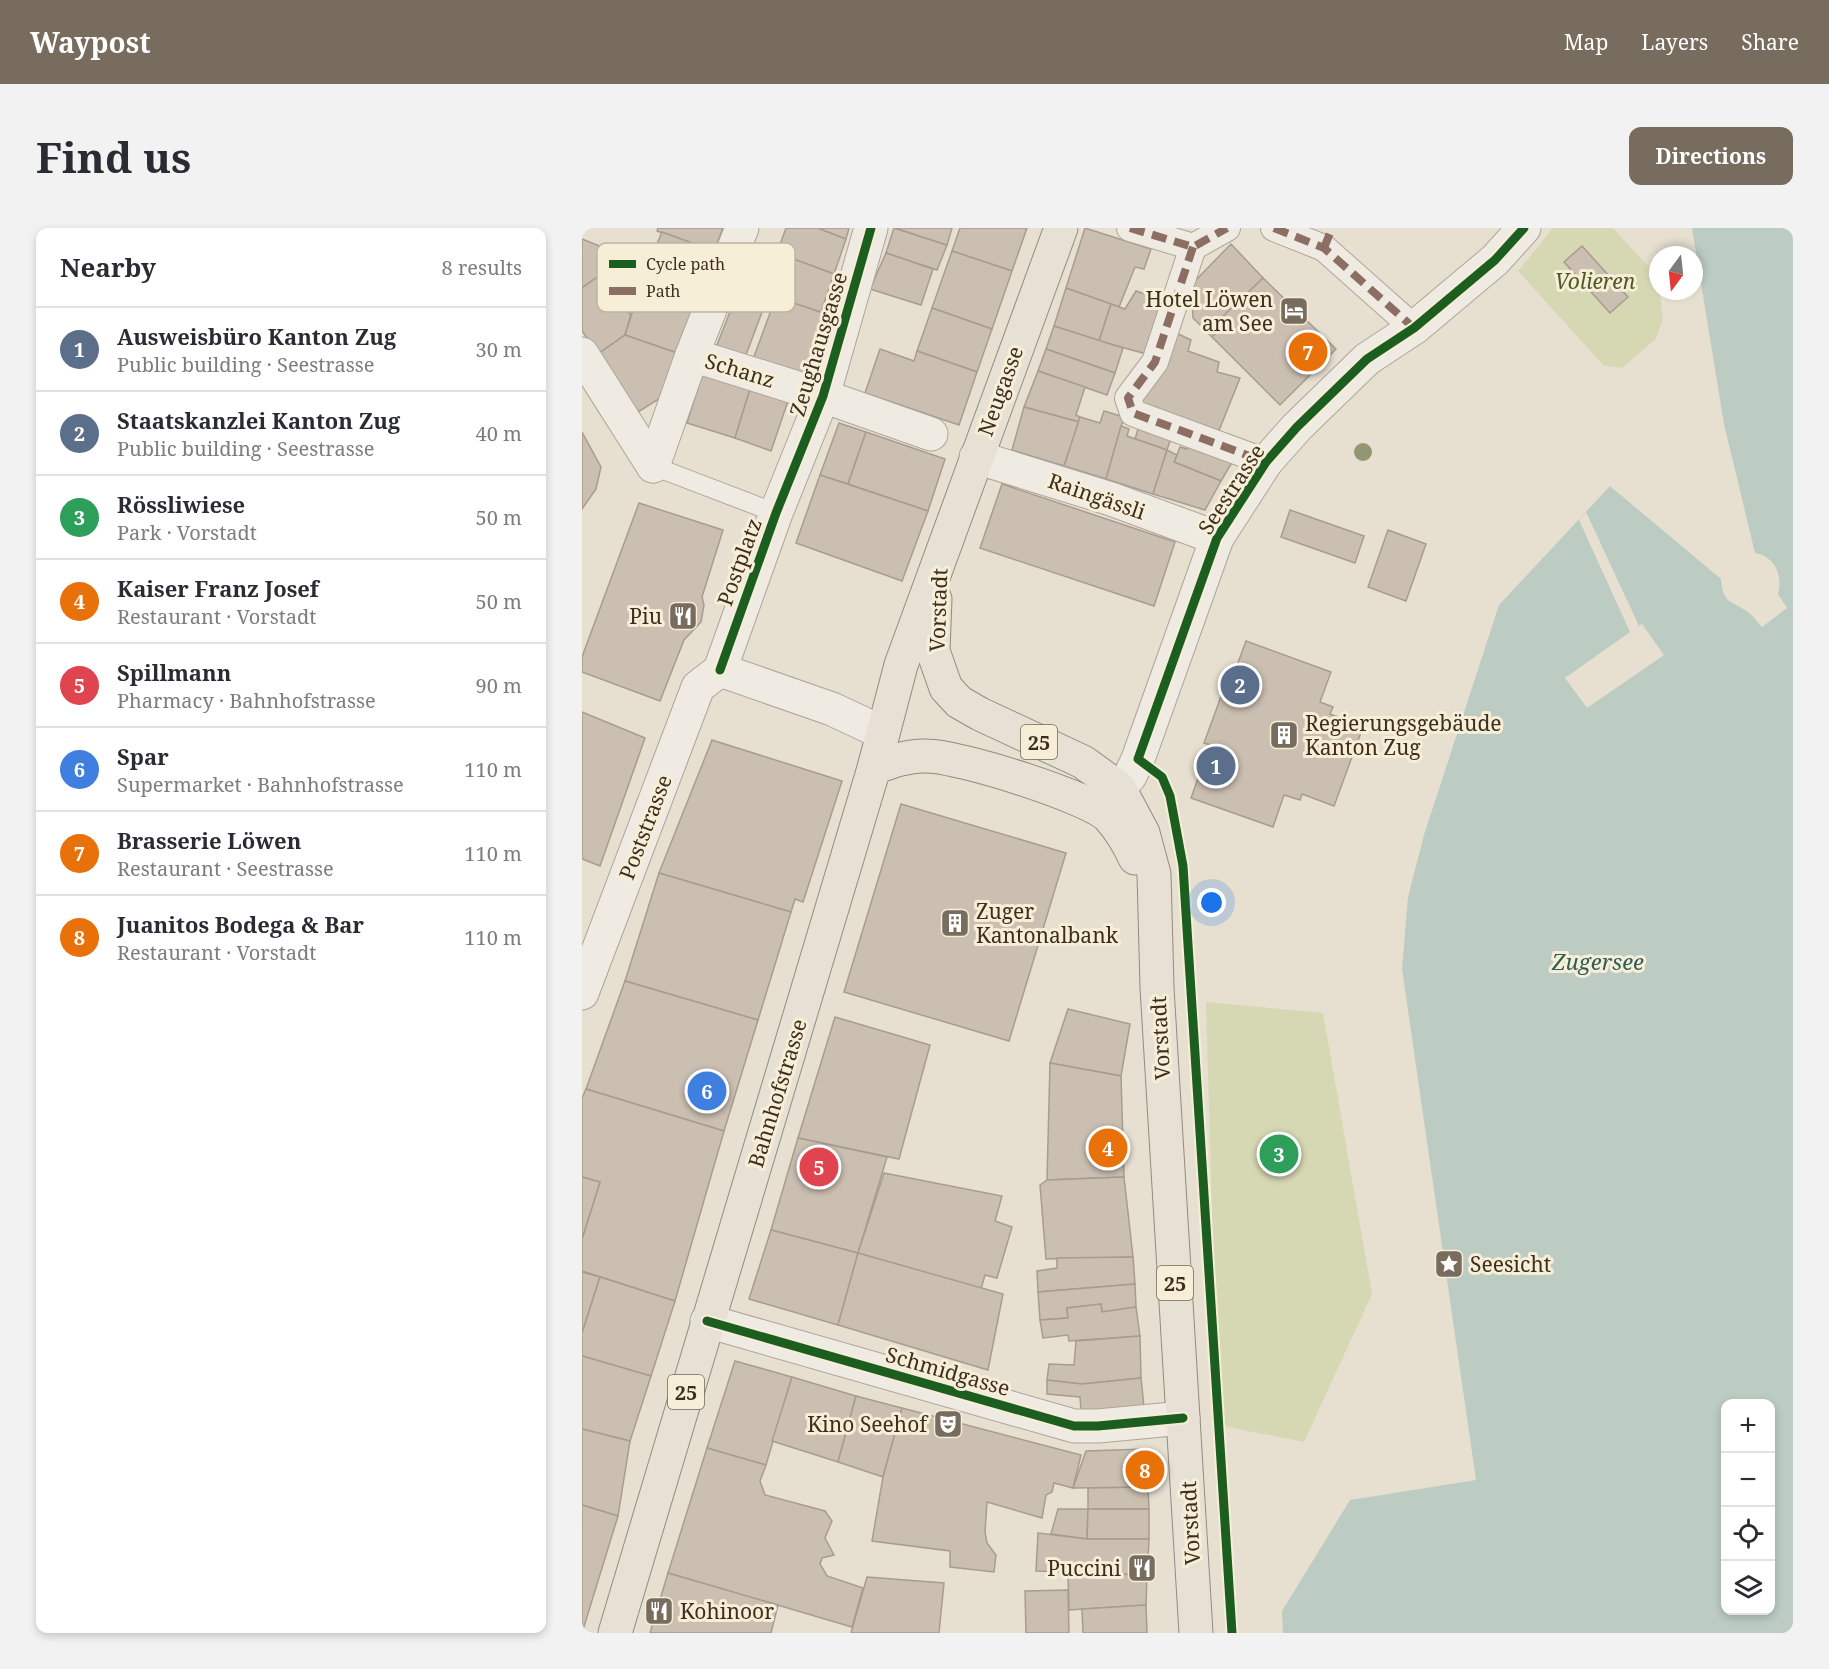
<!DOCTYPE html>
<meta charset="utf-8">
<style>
:root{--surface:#fff;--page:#f2f2f3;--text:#2b2b33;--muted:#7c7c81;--line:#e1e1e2;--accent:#786c5e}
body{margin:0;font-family:"Noto Serif",serif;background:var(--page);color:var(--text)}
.controls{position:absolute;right:18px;bottom:18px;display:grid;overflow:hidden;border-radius:12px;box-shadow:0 3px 9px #0003}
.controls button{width:54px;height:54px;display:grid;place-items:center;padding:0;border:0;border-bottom:2px solid var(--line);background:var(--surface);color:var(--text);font:30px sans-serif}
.compass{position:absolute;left:1067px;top:18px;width:54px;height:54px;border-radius:50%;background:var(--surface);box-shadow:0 3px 9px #0003;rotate:195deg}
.you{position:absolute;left:630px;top:675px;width:21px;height:21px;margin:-15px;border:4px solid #fff;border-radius:50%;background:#1a73e8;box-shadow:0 0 0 9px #1a73e833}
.badge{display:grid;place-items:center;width:39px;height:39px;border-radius:50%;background:var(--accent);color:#fff;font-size:20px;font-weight:700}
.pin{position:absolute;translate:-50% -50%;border:3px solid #fff;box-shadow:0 2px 6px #0006}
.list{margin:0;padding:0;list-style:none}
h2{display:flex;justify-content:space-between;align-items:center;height:78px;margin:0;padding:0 24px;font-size:26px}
h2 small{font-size:20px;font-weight:400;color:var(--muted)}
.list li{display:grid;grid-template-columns:39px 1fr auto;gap:18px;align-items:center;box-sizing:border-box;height:84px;padding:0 24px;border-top:2px solid var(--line)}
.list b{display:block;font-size:22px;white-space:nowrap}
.list p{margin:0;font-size:20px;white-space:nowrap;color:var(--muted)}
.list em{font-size:20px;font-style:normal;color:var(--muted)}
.icon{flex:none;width:33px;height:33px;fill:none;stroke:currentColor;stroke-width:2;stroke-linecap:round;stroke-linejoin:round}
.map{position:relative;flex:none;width:1211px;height:1405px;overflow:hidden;border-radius:12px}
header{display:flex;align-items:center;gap:36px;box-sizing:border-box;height:84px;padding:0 30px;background:var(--accent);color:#fff}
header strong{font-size:28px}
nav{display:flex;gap:33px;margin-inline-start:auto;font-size:21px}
.intro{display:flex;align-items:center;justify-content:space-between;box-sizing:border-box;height:144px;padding:0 36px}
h1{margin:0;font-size:42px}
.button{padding:15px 27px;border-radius:12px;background:var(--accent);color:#fff;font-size:21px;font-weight:700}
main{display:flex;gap:36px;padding:0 36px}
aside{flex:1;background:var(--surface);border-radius:12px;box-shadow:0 3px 9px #0003}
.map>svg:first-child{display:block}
</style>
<header>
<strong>Waypost</strong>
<nav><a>Map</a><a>Layers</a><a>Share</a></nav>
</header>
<div class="intro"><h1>Find us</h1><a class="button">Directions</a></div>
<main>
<aside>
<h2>Nearby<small>8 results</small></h2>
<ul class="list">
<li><span class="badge" style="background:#5c6f8a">1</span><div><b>Ausweisbüro Kanton Zug</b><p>Public building · Seestrasse</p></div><em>30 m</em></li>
<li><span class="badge" style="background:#5c6f8a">2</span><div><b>Staatskanzlei Kanton Zug</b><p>Public building · Seestrasse</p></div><em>40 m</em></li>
<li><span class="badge" style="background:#2e9e5b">3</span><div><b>Rössliwiese</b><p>Park · Vorstadt</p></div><em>50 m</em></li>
<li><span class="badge" style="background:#e8710a">4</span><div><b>Kaiser Franz Josef</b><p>Restaurant · Vorstadt</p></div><em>50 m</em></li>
<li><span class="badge" style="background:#e0444e">5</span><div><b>Spillmann</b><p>Pharmacy · Bahnhofstrasse</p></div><em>90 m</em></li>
<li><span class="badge" style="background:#3f7fe0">6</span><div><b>Spar</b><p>Supermarket · Bahnhofstrasse</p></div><em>110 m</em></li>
<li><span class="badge" style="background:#e8710a">7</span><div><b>Brasserie Löwen</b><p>Restaurant · Seestrasse</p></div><em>110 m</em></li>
<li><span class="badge" style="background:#e8710a">8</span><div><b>Juanitos Bodega &amp; Bar</b><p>Restaurant · Vorstadt</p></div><em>110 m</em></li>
</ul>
</aside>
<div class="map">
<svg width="1211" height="1405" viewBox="0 0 1211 1405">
<rect width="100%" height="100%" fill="#e7e0d1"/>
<g fill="#d6d7b3">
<path d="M971 0H1031L1076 49 1081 91 1074 111 1040 140 1022 138 936 43Z"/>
<path d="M624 774 741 785 790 1066 722 1214 636 1197Z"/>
</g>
<path fill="#bcccc2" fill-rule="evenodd" d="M1110 0H1211V1405H701L700 1383 768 1272 894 1252 820 741 826 669 842 607 917 377 1028 258 1139 351C1141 378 1151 372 1167 385 1172 389 1176 395 1180 399L1205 380 1196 366C1201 347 1193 329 1173 325L1142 196ZM1144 1176H1188V1382H1144Z"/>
<path fill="#e7e0d1" d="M1004 284 1057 398 1060 396 1082 427 1005 480 983 450 1048 404 997 292Z"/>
<g fill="#cbbfb2" stroke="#a89c90" stroke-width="1.5">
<path d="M76 0H141L132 23 75 3Z"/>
<path d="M204 0H236L264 11 252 46 195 25Z"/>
<path d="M236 0H267L264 11Z"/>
<path d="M312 0 365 17 355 42 304 25Z"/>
<path d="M313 0H370L365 17Z"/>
<path d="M378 0H445L430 43 370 23Z"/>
<path d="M503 0 569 21 562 41 553 39 537 79 484 60Z"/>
<path d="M80 4 132 23 117 63 63 45Z"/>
<path d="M0 11 30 23 21 45 0 60Z"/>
<path d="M649 16 681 50 636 93 640 99 630 109 611 90 609 57Z"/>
<path d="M1000 18 1046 69 1028 85 982 34Z"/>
<path d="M370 23 430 43 410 101 350 80Z"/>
<path d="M304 25 351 41 339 77 288 61Z"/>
<path d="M201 27 252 46 239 84 186 67Z"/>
<path d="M164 43 186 50 184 61 188 63 162 132 133 122Z"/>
<path d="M21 45 31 50 47 73 43 83 49 86 43 107 16 126 0 103V60Z"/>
<path d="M63 45 117 63 95 125 43 107Z"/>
<path d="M681 50 754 121 698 177 630 109 640 99 636 93Z"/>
<path d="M484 60 529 76 517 113 472 98Z"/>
<path d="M554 63 586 74 568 127 517 113 529 76 543 81Z"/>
<path d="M194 69 244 86 225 153 170 134Z"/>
<path d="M350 80 410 101 395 144 335 123Z"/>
<path d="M472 98 541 120 533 145 464 121Z"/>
<path d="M592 104 609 112 606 123 637 134 635 144 658 150 634 210 559 176 568 151Z"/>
<path d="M43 107 95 125 80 169 56 184 16 126Z"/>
<path d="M298 121 332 133 335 123 395 144 377 197 283 165Z"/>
<path d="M464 121 533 145 525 167 456 143Z"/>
<path d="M456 143 503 159 494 187 498 189 497 194 442 179Z"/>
<path d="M121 144 169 158 153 210 105 195Z"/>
<path d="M169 158 207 170 189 223 153 210Z"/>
<path d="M442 179 497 194 482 238 430 222Z"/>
<path d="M522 183 542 189 524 251 482 238 498 189 518 195Z"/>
<path d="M559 191 591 204 585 222 553 211Z"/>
<path d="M257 195 284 204 266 256 238 247Z"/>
<path d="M539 198 547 201 545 208 585 222 571 266 524 251Z"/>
<path d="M0 204 19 239 14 261 0 281Z"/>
<path d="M284 204 363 231 346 283 266 256Z"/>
<path d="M610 212 654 228 639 253 592 234 598 219 605 221Z"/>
<path d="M585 222 595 227 592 234 639 253 623 282 571 266Z"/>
<path d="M238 247 346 283 320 353 214 315Z"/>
<path d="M420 256 593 314 572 378 398 320Z"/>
<path d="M57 275 141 302 120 369 122 377 119 394 102 412 78 473 0 444V429Z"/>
<path d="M708 282 782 308 773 335 699 309Z"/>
<path d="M806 302 844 316 824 373 786 359Z"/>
<path d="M664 413 749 444 738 474 751 479 748 486 781 499 752 578 720 566 718 572 702 567 691 599 609 570 628 517 622 515 641 463 645 465Z"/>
<path d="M0 484 63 510 18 638 0 631Z"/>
<path d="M130 512 260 553 221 674 213 671 209 684 77 645Z"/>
<path d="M319 576 484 625 427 813 262 764Z"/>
<path d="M77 645 209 684 176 792 43 753Z"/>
<path d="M43 753 176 792 142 903 4 861Z"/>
<path d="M486 781 548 796 539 848 468 835Z"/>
<path d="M253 789 348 817 317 931 216 910Z"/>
<path d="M468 835 539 848 542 949 465 952Z"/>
<path d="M4 861 142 903 93 1073 0 1043V1011L18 954 0 949V870Z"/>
<path d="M216 910 305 929 276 1025 189 1002Z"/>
<path d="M302 945 420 968 413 993 430 999 415 1050 403 1047 399 1061 276 1025Z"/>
<path d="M0 949 18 954 0 1011Z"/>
<path d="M542 949 551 1029 464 1031 458 957 465 952Z"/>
<path d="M189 1002 276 1025 256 1097 167 1071Z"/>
<path d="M276 1025 421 1066 406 1142 256 1097Z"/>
<path d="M551 1029 553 1056 456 1064 455 1043 475 1040V1030Z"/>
<path d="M0 1044 18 1049 0 1105Z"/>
<path d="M18 1049 93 1073 69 1148 0 1128V1105Z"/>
<path d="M553 1056 554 1079 520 1084 519 1076 485 1080 486 1090 458 1092 456 1064Z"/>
<path d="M519 1076 520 1084 554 1079 558 1108 487 1113 486 1107 461 1110 458 1092 486 1090 485 1080Z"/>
<path d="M558 1108 559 1150 500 1156 465 1152 467 1136 492 1137 494 1113Z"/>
<path d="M0 1128 69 1148 48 1213 0 1201Z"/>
<path d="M153 1133 210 1149 184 1237 125 1220Z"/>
<path d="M210 1149 274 1168 256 1234 190 1213Z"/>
<path d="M559 1150 562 1179 499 1183 498 1169 465 1166V1152L500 1156Z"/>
<path d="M274 1168 320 1180 301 1249 256 1234Z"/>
<path d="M320 1180 499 1227 491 1260 472 1255 470 1264 464 1267 460 1290 405 1274 403 1304 405 1315 414 1327 412 1344 368 1339V1323L290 1313 301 1249Z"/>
<path d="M0 1201 48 1213 36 1288 0 1277Z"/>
<path d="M125 1220 184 1237 178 1253 183 1267 243 1283 250 1293 243 1310 252 1327 240 1330 238 1336 245 1348 281 1360 270 1399 86 1345Z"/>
<path d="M563 1221 566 1259 491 1260 504 1223Z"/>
<path d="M566 1259 567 1281H506V1260Z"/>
<path d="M0 1277 36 1288 0 1405Z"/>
<path d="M476 1281H506L505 1311 469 1306Z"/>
<path d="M506 1281H567V1311H505Z"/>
<path d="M456 1305 505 1311H567L565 1347 454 1343Z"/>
<path d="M86 1345 196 1377 189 1405H68Z"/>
<path d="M486 1345 565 1347 564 1377 487 1382Z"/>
<path d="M285 1349 362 1355 357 1405H269Z"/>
<path d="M486 1362 487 1405H444L443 1363Z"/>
<path d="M564 1377 565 1405H501L500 1381Z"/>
</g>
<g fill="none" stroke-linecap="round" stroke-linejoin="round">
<g stroke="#ada599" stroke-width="20">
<path id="service" d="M71 238 194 285"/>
</g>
<g stroke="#ada599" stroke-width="28">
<g id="pedestrian">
<path d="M548 0 611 19 645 0"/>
<path d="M692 0 742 20 832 100"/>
<path d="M611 19 573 134 546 170 551 185 684 234"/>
</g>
</g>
<g stroke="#ada599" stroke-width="35">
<g id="minor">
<path d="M0 126 71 238"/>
<path d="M110 127 241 168 349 206"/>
<path d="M394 229 529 271 635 310"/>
<path d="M71 238 110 127 160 0"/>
<path d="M138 442 194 285 241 168 289 0"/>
<path d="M138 442 250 481 299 504"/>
<path d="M537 560 548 548 556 531 635 310 684 234 715 199 785 131 832 100 913 32 942 0"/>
<path d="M0 765 116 459 138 442"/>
<path d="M125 1093 492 1198H516L601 1190"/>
</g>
</g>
<g stroke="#928b80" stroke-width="35">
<g id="primary">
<path d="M353 371 351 423 364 460 377 474 398 486 501 534 537 560 561 605 572 646 575 760 614 1405"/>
<path d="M292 540C308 534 327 527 345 528 376 528 504 568 526 588 536 599 547 617 553 630"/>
<path d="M33 1405 292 540 319 437 479 0"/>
</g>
</g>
<use href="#service" stroke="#efebe3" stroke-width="18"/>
<use href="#pedestrian" stroke="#efebe3" stroke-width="26"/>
<use href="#minor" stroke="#efebe3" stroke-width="33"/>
<use href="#primary" stroke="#e6e1d4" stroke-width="33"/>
<g stroke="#8d6e63" stroke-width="8" stroke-dasharray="15 8" stroke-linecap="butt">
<path d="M548 0 611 19 645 0"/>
<path d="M692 0 742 20 832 100"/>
<path d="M611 19 573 134 546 170 551 185 684 234"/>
<path d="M742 20 750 0"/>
</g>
<g stroke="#f7eed8" stroke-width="13">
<g id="cycleway">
<path d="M138 442 194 285 241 168 289 0"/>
<path d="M125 1093 492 1198H516L601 1190"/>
<path d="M650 1405 601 638 588 568 580 549 556 531 635 310 684 234 715 199 785 131 832 100 913 32 942 0"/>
</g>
</g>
<use href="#cycleway" stroke="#1b5e20" stroke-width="9"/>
</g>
<circle fill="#929673" cx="781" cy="224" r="9"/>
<defs>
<g id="hotel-square" transform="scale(1.5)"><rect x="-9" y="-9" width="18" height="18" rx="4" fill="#786c5e" stroke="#f7eed8"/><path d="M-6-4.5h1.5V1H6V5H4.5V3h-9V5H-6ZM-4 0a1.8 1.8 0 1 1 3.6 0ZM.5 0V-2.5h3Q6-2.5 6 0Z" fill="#fff"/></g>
<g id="restaurant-square" transform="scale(1.5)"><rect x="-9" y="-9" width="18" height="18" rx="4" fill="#786c5e" stroke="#f7eed8"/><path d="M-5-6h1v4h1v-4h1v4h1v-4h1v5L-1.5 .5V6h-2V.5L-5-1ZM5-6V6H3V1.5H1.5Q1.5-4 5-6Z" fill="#fff"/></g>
<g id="building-square" transform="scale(1.5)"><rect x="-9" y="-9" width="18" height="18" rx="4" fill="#786c5e" stroke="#f7eed8"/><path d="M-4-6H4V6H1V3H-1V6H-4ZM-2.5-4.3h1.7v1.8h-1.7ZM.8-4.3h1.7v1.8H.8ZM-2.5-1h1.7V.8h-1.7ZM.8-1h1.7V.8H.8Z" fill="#fff"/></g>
<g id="sight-square" transform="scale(1.5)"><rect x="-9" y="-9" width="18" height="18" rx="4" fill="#786c5e" stroke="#f7eed8"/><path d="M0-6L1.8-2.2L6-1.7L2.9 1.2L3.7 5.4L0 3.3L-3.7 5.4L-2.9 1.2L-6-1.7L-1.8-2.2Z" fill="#fff"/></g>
<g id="theatre-square" transform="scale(1.5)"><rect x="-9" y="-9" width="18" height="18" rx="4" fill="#786c5e" stroke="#f7eed8"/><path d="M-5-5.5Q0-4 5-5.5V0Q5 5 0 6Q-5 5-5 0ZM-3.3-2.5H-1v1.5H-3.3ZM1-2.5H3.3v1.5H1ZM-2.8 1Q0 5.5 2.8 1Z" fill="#fff"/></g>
</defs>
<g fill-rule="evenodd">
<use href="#hotel-square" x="712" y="83"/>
<use href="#restaurant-square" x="101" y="388"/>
<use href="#building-square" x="702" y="507"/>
<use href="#building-square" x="373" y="695"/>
<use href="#sight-square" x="867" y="1036"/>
<use href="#theatre-square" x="366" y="1196"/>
<use href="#restaurant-square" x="560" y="1340"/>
<use href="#restaurant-square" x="77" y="1383"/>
</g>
<g text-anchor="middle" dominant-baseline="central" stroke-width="6" stroke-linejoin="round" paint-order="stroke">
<g fill="#f7eed8" stroke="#756857" stroke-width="1.5">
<rect x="439" y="497" width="36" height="34" rx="4.5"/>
<rect x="575" y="1038" width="36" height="34" rx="4.5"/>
<rect x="86" y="1147" width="36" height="34" rx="4.5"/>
</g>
<g font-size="20" font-weight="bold" fill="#3d2e20">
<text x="457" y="514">25</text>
<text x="593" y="1055">25</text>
<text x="104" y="1164">25</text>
</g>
<g font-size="21" font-style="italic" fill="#4d5a26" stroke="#f7eed8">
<text x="1013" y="53">Volieren</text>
</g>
<g font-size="21" fill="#3d2e20" stroke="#f7eed8" text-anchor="end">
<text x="691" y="71">Hotel Löwen<tspan x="691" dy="24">am See</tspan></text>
<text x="80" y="388">Piu</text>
<text x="723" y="495" text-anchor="start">Regierungsgebäude<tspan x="723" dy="24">Kanton Zug</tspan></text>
<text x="394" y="683" text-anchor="start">Zuger<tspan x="394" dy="24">Kantonalbank</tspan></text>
<text x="888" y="1036" text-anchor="start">Seesicht</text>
<text x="345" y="1196">Kino Seehof</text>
<text x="539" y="1340">Puccini</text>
<text x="98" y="1383" text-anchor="start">Kohinoor</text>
</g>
<g font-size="21" fill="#3d2e20" stroke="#f7eed8">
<text transform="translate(236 116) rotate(-73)">Zeughausgasse</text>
<text transform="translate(158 142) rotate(17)">Schanz</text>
<text transform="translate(418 163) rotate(-70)">Neugasse</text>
<text transform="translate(649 261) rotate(-57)">Seestrasse</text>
<text transform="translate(515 268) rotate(19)">Raingässli</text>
<text transform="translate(157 334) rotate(-70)">Postplatz</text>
<text transform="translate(356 382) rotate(-88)">Vorstadt</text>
<text transform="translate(63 599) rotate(-69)">Poststrasse</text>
<text transform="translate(578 810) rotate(-93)">Vorstadt</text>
<text transform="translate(195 865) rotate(-73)">Bahnhofstrasse</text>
<text transform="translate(366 1143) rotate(16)">Schmidgasse</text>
<text transform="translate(608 1295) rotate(-93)">Vorstadt</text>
</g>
<g font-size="22" font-style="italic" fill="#2f5d5a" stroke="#f7eed8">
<text x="1016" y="733">Zugersee</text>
</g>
</g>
<rect x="15" y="15" width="198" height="69" rx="9" fill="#f7eed8" stroke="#bfb4a1" stroke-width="1.5"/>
<rect x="27" y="32" width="27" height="8" fill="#1b5e20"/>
<rect x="27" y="59" width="27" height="8" fill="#8d6e63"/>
<g font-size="16" fill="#3d2e20">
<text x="64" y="42">Cycle path</text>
<text x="64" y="69">Path</text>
</g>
</svg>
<div class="controls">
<button>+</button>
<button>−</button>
<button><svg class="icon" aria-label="locate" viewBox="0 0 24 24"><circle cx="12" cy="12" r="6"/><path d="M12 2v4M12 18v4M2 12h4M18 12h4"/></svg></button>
<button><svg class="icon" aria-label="layers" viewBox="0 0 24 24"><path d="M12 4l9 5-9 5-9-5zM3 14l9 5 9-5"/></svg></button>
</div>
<svg class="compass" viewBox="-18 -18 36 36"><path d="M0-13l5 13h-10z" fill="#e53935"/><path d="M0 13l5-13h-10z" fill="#7c7c81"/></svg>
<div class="you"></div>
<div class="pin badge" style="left:634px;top:538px;background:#5c6f8a">1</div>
<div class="pin badge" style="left:658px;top:457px;background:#5c6f8a">2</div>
<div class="pin badge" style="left:697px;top:926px;background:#2e9e5b">3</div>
<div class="pin badge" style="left:526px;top:920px;background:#e8710a">4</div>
<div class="pin badge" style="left:237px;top:939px;background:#e0444e">5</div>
<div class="pin badge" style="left:125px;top:863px;background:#3f7fe0">6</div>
<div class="pin badge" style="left:726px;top:124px;background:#e8710a">7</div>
<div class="pin badge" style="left:563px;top:1242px;background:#e8710a">8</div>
</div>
</main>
